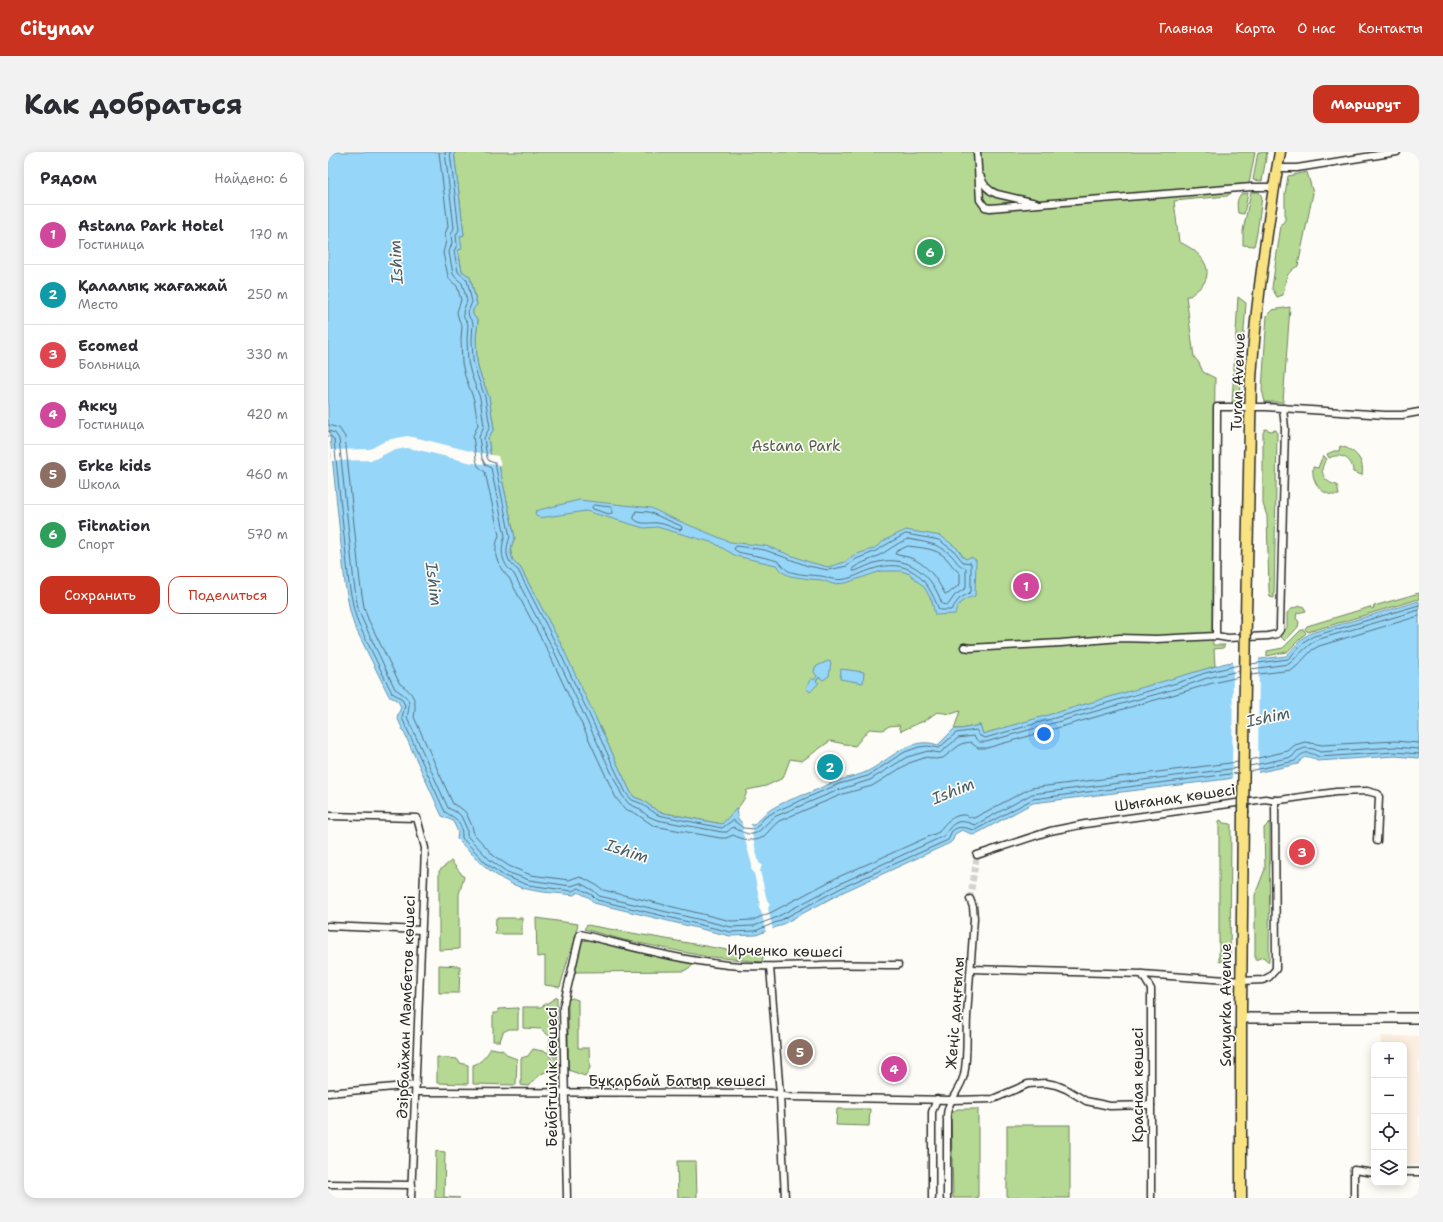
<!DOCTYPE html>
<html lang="ru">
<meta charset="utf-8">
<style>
:root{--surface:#fff;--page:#f2f2f3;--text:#2b2b33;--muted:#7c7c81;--line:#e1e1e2;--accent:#c8321e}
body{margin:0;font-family:"Shantell Sans",sans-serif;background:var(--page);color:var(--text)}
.controls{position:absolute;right:12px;bottom:12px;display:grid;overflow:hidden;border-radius:8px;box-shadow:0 2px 10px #0003}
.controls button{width:36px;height:36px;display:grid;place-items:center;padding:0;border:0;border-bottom:1px solid var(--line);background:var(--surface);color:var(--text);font:20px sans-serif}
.you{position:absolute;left:716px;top:582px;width:14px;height:14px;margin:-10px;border:3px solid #fff;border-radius:50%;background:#1a73e8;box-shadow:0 0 0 6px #1a73e833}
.badge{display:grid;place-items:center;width:26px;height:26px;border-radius:50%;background:var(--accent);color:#fff;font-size:13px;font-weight:700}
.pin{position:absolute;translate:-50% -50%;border:2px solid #fff;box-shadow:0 1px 4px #0006}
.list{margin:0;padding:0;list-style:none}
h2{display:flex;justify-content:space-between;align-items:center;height:52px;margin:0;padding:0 16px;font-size:17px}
h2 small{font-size:13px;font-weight:400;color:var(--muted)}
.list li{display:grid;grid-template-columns:26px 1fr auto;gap:12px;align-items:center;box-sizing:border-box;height:60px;padding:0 16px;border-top:1px solid var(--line)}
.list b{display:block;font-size:15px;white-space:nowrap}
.list p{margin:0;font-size:13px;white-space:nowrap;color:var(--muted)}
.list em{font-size:13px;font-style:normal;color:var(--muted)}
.actions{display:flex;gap:8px;padding:12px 16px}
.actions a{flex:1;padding:9px 0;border:1px solid var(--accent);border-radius:12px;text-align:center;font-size:14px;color:var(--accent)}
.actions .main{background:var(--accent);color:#fff}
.icon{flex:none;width:22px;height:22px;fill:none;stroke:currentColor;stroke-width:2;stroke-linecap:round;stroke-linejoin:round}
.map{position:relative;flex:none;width:1091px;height:1046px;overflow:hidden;border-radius:12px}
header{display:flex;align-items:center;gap:24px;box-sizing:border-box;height:56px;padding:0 20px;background:var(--accent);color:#fff}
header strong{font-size:19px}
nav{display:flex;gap:22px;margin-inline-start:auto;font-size:14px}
.intro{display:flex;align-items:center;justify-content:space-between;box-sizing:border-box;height:96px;padding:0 24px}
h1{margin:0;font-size:28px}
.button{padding:10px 18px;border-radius:12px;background:var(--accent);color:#fff;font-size:14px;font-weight:700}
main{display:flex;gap:24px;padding:0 24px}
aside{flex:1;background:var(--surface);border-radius:12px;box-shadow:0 2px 10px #0003}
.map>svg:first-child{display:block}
</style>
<header>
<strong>Citynav</strong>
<nav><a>Главная</a><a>Карта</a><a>О нас</a><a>Контакты</a></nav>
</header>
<div class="intro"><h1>Как добраться</h1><a class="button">Маршрут</a></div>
<main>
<aside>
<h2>Рядом<small>Найдено: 6</small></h2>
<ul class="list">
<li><span class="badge" style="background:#d1479c">1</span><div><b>Astana Park Hotel</b><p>Гостиница</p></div><em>170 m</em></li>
<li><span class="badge" style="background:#0f9aa8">2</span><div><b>Қалалық жағажай</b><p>Место</p></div><em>250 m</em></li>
<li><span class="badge" style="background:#e0444e">3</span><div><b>Ecomed</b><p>Больница</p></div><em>330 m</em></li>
<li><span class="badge" style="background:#d1479c">4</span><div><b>Акку</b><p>Гостиница</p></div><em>420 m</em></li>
<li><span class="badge" style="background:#8d6e63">5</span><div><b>Erke kids</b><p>Школа</p></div><em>460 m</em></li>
<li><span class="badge" style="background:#2e9e5b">6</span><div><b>Fitnation</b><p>Спорт</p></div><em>570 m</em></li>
</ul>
<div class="actions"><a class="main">Сохранить</a><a>Поделиться</a></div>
</aside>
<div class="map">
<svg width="1091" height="1046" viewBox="0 0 1091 1046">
<rect width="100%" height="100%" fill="#fdfcf7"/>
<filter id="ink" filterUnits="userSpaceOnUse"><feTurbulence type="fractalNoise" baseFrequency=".025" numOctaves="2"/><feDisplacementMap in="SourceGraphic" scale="8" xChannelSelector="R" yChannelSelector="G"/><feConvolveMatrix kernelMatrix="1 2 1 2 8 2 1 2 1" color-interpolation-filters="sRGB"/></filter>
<g filter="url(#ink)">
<path fill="#fceee0" d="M1053 884H1091V1013H1076V893H1053Z"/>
<g fill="#b5d993" stroke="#70825f">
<path d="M126 0H927L921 32 914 33 899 44 846 49 851 90C866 96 887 112 876 131 873 136 866 140 862 144H858L866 205 871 211 875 220 887 226 884 478 885 493H897L895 496 886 497 887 514 851 526 655 582 652 573 633 577H626L632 559 623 562 609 560 598 568 573 579 571 573 561 574 555 578 541 577 527 594 502 589 474 609 462 607 455 626 438 634 419 638C418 650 403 663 394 672L331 660 314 648 306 645 302 639 232 491 192 415C181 409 181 396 187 386L171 313 163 306 160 286 166 277 161 245 151 219 149 209 148 186 150 168C143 164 143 157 149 152L142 125 134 119 130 98 132 84 136 83Z"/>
<path d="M930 0H939L934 29 925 28Z"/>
<path d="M979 20 985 41 970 114C956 121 958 130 955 143L949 145 944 136 953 73 957 68V42L960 24Z"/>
<path d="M923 40H931L934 45 929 81 926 94 915 93V79Z"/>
<path d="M920 41 916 62 910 61C909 54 908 48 913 42Z"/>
<path d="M910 145 918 151 911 246 904 251Z"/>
<path d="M962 155 955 250H937L934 238 939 163 944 158Z"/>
<path d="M937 277 943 279 948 278 949 281 946 446 942 445 941 439 939 364 935 352V281Z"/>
<path d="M1012 294C1026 297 1037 308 1034 323L1025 320C1025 307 1013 300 1001 306L999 302 1006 299H1011Z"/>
<path d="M996 304 999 307C989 318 996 331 1009 333L1011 343C994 345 983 330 985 315L990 316 993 308Z"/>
<path d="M1091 441V447L980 480 977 477 979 474 1042 455 1045 457 1046 454Z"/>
<path d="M972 454H975L978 459 969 461 968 466 971 470 970 475 957 489 953 485 959 475V461L965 456Z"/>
<path d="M973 478H976L978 481 959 500 939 504V499L955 496Z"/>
<path d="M893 668 895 671 903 672 902 812 897 808 891 810V669Z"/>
<path d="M942 670 941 810 935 805 927 808V743L937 717 936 676Z"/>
<path d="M123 709 136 725 131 742V797L111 798V719Z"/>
<path d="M168 766H194V782H167Z"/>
<path d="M208 766 250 772 232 835 217 833V804L209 805Z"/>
<path d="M259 773 405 799 435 797 436 802 434 810 375 804 296 788 256 777Z"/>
<path d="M261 788 367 812 356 819 247 820 253 789Z"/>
<path d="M111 813 132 814 131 841H111Z"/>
<path d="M229 845V882L220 883 213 877 195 876V855H213Z"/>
<path d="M244 846 250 848V896H261L262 916 257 924 240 918V850L241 847Z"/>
<path d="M190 856V877H181L175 880 172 889H165V861H170V857Z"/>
<path d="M222 884H230L229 911 221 898Z"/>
<path d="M163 896 174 898 181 904 189 907 188 933 145 932V913C153 911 159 903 163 896Z"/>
<path d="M205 897 219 900 229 915 213 922 200 934 193 933V906L200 904Z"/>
<path d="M109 905 129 907 132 911 140 913V932L109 931Z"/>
<path d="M509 957H542L541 974 508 973Z"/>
<path d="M629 957H650V1046H625L623 962Z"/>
<rect x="679" y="973" width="63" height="73"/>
<path d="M108 999 117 1000 116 1045 132 1046H107Z"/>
<path d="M349 1009H368L369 1046H350Z"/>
</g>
<g fill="#96d6f8" stroke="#6b92a6">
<path d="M0 0H126L136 83 132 84 134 97 130 98 134 119 142 125 149 153C143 157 143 164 150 168L148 186 149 209 151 219 161 245 166 277 160 286 163 306 171 313 187 386C181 396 181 409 192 415L233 492 302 639 306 645 314 648 331 660 394 672 408 657 410 668 417 672 426 673C442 653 460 649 483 640 493 636 502 631 512 628 520 625 530 624 538 620 561 609 582 583 610 593L626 577H633L652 573 655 582 898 511 958 504 976 485 983 481 1091 449V606L1067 604 989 609C980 603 976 603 970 612L899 627 705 651 646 683 634 678 627 682 625 688 622 691 515 740 451 774 428 783 402 784 266 751 262 746 250 740 246 743C231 741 214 741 199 737 169 730 150 708 129 687L130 680 125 669 114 664 69 565 73 555 70 549 61 544 26 473 22 459 17 432 0 264Z"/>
<path d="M251 348 323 356 339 364 402 390 438 394 481 410 500 415 517 410 526 403 545 397 559 387 578 378 613 384 629 396 637 407 643 405 648 408 647 444C636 447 630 450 627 462L607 463 604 449 596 435 582 422 573 419H553L518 431 505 432 494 428 482 427 462 424 456 421 448 413 408 404 386 391 329 375 316 376 258 359 212 366 210 365 207 362 208 359 211 358Z"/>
<path d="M500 509 503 510 501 524 495 528 491 525 488 529 491 531 482 540 478 536 483 526 486 528 489 524 486 520 487 515Z"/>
<path d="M513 517 536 520 535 531 512 527Z"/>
</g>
<g fill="#fdfcf7">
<path d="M79 284 94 287 146 300 170 304 173 313 144 311 91 298 78 296 63 299 45 308 4 309 3 298 42 297 59 288Z"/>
<path d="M931 505 930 624 904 628 905 508Z"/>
<path d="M413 667 418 670 422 671 426 678 424 682 431 711 434 713 432 719 439 748 442 752 440 756 445 778 438 781 433 758 431 756 432 750 426 721 423 717 424 713 416 684 414 680 415 676Z"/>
</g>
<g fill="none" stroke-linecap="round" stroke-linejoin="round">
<g stroke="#566f7d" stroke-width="1">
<path d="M111 0 120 74 117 82 118 89 115 101 120 124 123 129 129 134 133 148 129 160 131 168 134 174 133 187 134 211 137 224 146 248 150 273 145 284 148 307 150 314 157 320 171 383 168 393V405L174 418 181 426 220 499 288 646 297 657 307 661 326 674 392 686H398L405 683C413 687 427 691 435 685 441 680 444 674 451 669L515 642 544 634 581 611 599 605 607 607 615 606 633 592 642 590 650 596H659L855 540 881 532 911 525"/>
<path d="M117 0 126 76 123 83 124 91 121 100 125 122 128 126 134 131 139 149 135 160 136 166 140 172 139 187 140 210 143 222 152 246 156 274 151 285 154 306 157 312 163 316 177 384C172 399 173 411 186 422L225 497 294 643 301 652 310 656 320 664 329 668 394 680H399L405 675C431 691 429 677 448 664L513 637 542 628 579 605 600 599 612 601 630 586 645 584 651 590H658L854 535 879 526 911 519"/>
<path d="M122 0 131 78 128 83 129 93 126 99 130 120 139 128 144 150 140 160 141 165 145 171 144 187 145 209 148 220 157 245 162 275 156 286 159 306 161 309 167 311 182 385C177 398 177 409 190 418L229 494 298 641 304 648 312 651 330 663 394 676 405 668 415 676 427 677 436 666 446 660 511 632 540 624 567 606 577 600 591 595 600 594 611 596 628 581 648 578 652 584 657 586 852 530 877 521 911 513"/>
<path d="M0 273 11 276 17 285 32 430 36 455 40 467 72 532C86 541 89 549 86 565L125 652 134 657 138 661 144 674 146 682 166 704 181 714 203 723 241 728 249 725 255 726 270 734 275 738 403 769 425 768 444 760 508 726 611 680C616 671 626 662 637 663 640 664 643 666 646 666L703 636 910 610"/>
<path d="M0 279 7 281 11 287 26 431 30 457 35 469 67 537C82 546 83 549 79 565L120 656 130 661 133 664 139 677V684L162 708 179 720 201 728 243 734 252 731 266 739 271 744 403 775 426 774 447 766 511 732 616 684C620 677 627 667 637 670 640 670 643 672 647 673L704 642 910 616"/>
<path d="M0 284 4 285 6 288 21 432 26 458 30 471 64 541 73 546 77 553 74 566 117 660C130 668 134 669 134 686L159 712 176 724 200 733 244 739 251 736 264 743 269 748 402 780 427 779 449 770 513 736 620 688C622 686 622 681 624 679 632 672 639 677 647 678L705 647 910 621"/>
<path d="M266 353 283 355 284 357V361L281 362 265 357 264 355Z"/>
<path d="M308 359 321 360 353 374 354 376 352 378C345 376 338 372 330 371 322 370 313 374 306 367Z"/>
<path d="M578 382 611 388 626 399 635 410 643 411V440L631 447 623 458H611C599 425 580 404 542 418 530 422 519 430 505 427 501 427 497 424 493 424 483 423 473 423 463 420 456 418 454 411 449 409 438 405 422 403 410 400L406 397 408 394 437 398 480 414 500 418 519 414 528 407 546 400 561 391Z"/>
<path d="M580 387C595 390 610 391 622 402 629 408 628 413 638 416V436L627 443 620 453 614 452C605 424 582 403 550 410 542 412 535 416 527 419H525V416C532 411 540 409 548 405 559 400 568 391 580 387Z"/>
<path d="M580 394C594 396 609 396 619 407 624 413 626 417 632 421V432L620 442H617C609 427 599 412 583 406 578 404 572 404 567 402L568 400Z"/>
<path d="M923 512 960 507 978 488 986 484 1091 453"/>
<path d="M923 517 961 512 981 493 988 488 1091 458"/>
<path d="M923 523 964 518 969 514 984 498 991 494 1091 464"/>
<path d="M922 608 960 599 967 593 977 590 994 593 1067 589 1091 591"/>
<path d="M922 614 964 605 969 599 977 596 986 597 992 600 1067 595 1091 597"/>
<path d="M922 619 967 609C975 599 980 599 991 605L1067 600 1091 602"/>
</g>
<path stroke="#d3d2ce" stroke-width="6" stroke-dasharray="6 3" stroke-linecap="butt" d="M642 747 649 703"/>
<g stroke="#2b2b2b" stroke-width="9">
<g id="street">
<path d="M649 0 652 48 657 55 662 56 924 35H946"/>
<path d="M949 16H969L1069 0"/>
<path d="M653 25C655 33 661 39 669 42L708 51"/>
<path d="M888 484 889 255H938L1057 263H1074L1091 260"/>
<path d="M636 495 642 496 733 491 792 486 828 487 888 484 900 486 940 484 949 482 952 478V473L957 276 955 256"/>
<path d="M0 664 89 666 97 696 83 1046"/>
<path d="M649 703 722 679 757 672 937 647 943 648H952L1008 640 1039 639 1050 642 1051 645 1049 689"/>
<path d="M0 774 93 778"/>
<path d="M442 815 452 943 457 1046"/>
<path d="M643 817 814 822 913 829 935 828 941 825 948 817 947 648"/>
<path d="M814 822 823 837V1046"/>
<path d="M88 940 443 941 461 945 624 948 665 947 700 932 718 931 728 933 738 937 758 949 782 954 823 953"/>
<path d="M0 941 88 933"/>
<path d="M1076 1020H1091"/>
<path d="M0 1032 84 1033"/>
<path d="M239 1046 235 855 252 782C301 794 349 808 400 813 430 816 460 813 491 813 517 812 543 813 570 813"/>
<path d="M604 1046V960L609 947"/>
<path d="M619 1046V968C617 951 632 939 636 923 640 904 638 884 639 865 641 832 644 799 646 766L645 755 642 747"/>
<path d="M1026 1046V1018L1046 1021"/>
</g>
</g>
<g stroke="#2b2b2b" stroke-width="12">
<path id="secondary" d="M913 866H1091"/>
</g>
<g stroke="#2b2b2b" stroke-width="13">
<g id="primary">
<path d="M918 464 923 227C928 151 939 75 952 0"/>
<path d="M913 1046V859L915 661"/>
</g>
</g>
<use href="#street" stroke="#fdfcf7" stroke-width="6"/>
<use href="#secondary" stroke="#fdfcf7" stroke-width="9"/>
<use href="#primary" stroke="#f8e281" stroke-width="10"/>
<g stroke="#2b2b2b" stroke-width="13" stroke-linecap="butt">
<path id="primary-bridge" d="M915 661 918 464"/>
</g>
<use href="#primary-bridge" stroke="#f8e281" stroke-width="10"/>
</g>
</g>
<g text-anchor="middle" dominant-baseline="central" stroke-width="3.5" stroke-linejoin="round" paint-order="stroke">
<g font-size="15" fill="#2b2b2b" stroke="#fdfcf7">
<text transform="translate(910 230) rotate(-88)">Turan Avenue</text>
<text transform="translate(847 646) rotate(-8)">Шығанақ көшесі</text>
<text transform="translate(457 799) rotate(1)">Ирченко көшесі</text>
<text transform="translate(898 853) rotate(-90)">Saryarka Avenue</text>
<text transform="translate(78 855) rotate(-88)">Әзірбайжан Мәмбетов көшесі</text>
<text transform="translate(627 861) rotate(-86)">Жеңіс даңғылы</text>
<text transform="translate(224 925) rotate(-90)">Бейбітшілік көшесі</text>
<text x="349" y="929">Бұқарбай Батыр көшесі</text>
<text transform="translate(810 933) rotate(-90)">Красная көшесі</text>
</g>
<g font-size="15" fill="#545f4a" stroke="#fdfcf7">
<text x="468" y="294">Astana Park</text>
</g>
<g font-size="16" font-style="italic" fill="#4b5e68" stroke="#fdfcf7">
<text transform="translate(68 110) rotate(-93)">Ishim</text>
<text transform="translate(106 432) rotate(83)">Ishim</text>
<text transform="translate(940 565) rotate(-12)">Ishim</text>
<text transform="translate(625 639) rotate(-22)">Ishim</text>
<text transform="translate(299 699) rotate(18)">Ishim</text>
</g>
</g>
</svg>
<div class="controls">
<button>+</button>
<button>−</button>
<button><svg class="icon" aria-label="locate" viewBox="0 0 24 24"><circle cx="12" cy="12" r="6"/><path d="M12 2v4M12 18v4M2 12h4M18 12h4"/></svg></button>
<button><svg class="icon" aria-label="layers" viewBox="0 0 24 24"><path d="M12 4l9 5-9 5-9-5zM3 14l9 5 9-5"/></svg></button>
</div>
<div class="you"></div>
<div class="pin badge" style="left:698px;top:434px;background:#d1479c">1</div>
<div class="pin badge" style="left:502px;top:615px;background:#0f9aa8">2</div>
<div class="pin badge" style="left:974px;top:700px;background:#e0444e">3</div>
<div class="pin badge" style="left:566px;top:917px;background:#d1479c">4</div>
<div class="pin badge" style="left:472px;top:900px;background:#8d6e63">5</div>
<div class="pin badge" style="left:602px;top:100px;background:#2e9e5b">6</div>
</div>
</main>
